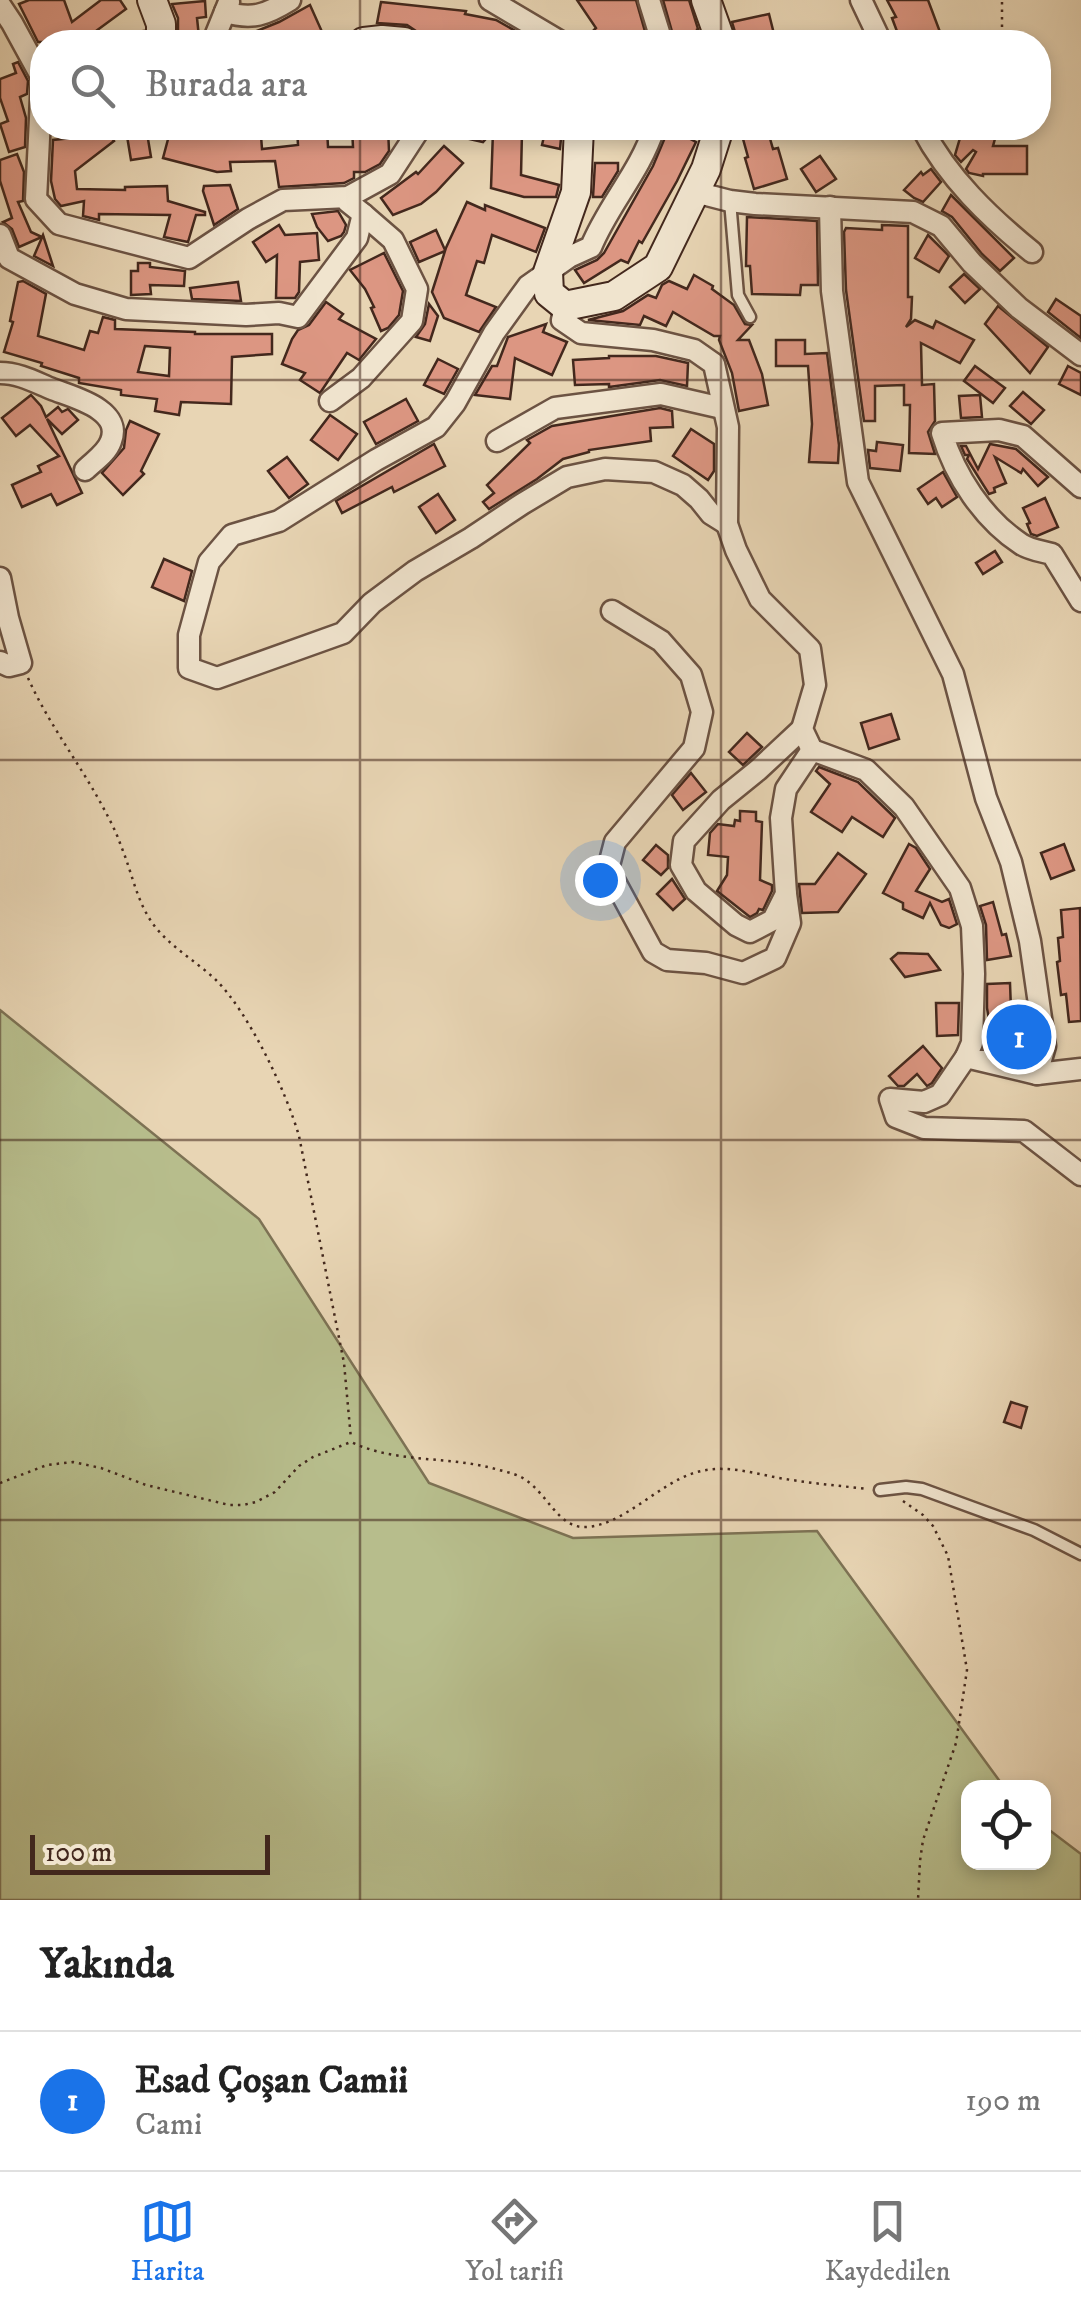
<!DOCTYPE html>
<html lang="tr">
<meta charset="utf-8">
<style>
:root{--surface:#fff;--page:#f6f6f6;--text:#222;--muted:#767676;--line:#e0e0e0;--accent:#1a73e8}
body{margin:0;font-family:"IM FELL DW Pica",serif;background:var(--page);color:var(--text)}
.controls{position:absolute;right:30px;bottom:30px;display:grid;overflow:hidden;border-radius:20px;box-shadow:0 5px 15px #0003}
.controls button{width:90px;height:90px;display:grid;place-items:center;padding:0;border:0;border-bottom:2px solid var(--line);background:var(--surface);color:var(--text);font:50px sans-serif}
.scale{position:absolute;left:30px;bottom:25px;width:240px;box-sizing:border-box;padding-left:10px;border:5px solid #43281d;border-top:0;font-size:28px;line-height:35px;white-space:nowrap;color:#43281d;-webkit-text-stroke:8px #f0e4ce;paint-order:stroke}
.you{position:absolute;left:600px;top:880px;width:35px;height:35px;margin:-25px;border:8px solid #fff;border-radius:50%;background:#1a73e8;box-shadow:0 0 0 15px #1a73e833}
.badge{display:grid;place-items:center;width:65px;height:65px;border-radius:50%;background:var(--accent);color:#fff;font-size:32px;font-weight:700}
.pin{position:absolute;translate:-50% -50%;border:5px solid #fff;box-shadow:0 2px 10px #0006}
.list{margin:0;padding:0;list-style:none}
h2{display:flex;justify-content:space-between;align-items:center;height:130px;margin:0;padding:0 40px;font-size:42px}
h2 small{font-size:32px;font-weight:400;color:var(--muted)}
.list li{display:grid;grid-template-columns:65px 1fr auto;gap:30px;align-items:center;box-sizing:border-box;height:140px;padding:0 40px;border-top:2px solid var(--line)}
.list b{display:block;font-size:38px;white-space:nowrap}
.list p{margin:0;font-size:32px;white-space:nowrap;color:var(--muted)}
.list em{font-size:32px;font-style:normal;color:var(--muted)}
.icon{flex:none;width:55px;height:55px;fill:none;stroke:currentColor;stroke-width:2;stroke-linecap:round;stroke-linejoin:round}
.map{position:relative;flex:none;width:1081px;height:1900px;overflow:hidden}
.search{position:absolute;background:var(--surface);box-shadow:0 5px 15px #0003;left:30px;right:30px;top:30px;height:110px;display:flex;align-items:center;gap:25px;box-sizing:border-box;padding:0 35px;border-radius:40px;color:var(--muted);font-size:38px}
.sheet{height:270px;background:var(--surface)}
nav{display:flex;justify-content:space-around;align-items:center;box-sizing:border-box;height:140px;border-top:2px solid var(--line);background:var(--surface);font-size:28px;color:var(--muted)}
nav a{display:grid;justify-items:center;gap:5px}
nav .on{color:var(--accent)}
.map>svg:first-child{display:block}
</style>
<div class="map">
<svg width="1081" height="1900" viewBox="0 0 1081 1900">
<rect width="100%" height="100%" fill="#e8d5b4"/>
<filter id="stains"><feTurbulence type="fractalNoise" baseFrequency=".002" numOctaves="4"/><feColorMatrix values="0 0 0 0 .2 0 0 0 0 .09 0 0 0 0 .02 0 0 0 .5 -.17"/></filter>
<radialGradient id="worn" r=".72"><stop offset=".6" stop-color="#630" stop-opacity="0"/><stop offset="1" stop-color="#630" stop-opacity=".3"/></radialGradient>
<path fill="#b7bd8c" stroke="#7d7254" stroke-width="2.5" d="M0 1010 259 1219 429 1483 573 1538 817 1531 1004 1787 968 1788V1862H1044V1826L1081 1854V1900H0Z"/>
<g fill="#dc9682" stroke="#43281d" stroke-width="2.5" fill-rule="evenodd">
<path d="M29 0H64L72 22 101 0H120L126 9 81 42H38L19 4Z"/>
<path d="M577 0H636L648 42H592L584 40 596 28Z"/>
<path d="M663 0H689L698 29 696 30 698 29 703 42H675Z"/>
<path d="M887 0H928L940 32 911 42H901L892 18 896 17Z"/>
<path d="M205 1 206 17 197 18 199 37 178 39V18L172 4Z"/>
<path d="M381 2 466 11 465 14 496 20 535 42 437 41 438 35 419 33 407 25 377 23Z"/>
<path d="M310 5 323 34 304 42H230L279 22Z"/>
<path d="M769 14 776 42H738L732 22Z"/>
<path d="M144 31V42H115L114 35Z"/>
<path d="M18 62 28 81 27 94 20 97 26 118 25 147 9 152 0 124 8 121 0 98V79L16 73 13 64Z"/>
<path d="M93 128H104L114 141 75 171 77 189 125 190V187L167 186 168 201 205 212V215H196L188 242 164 237 170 215 99 214V220L83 216 84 201 61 206 55 199 51 181 53 140 81 137Z"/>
<path d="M171 128 235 132V128H252L253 136H261L262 149 298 145 297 128H327L328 147H353L352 128H388L389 151 380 164 365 172H354V178L344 183 279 187 275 161 230 162 231 171 217 172 163 158Z"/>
<path d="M443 128H511V130L522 132 521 175 559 185 556 197H524L491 188 493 131 483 142 443 133Z"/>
<path d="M546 128H562L560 149 542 145Z"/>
<path d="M669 128 696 142 677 181 642 243 639 241 628 263 621 260 584 283 575 270 597 260 604 253 653 166Z"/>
<path d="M740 128H767L773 149 778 148 787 179 754 189 745 158 748 157Z"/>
<path d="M963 128H998L993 146H1027V174H983V176L969 173 966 169 976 152 973 150 961 162 955 155Z"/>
<path d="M147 133 151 157 131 160 127 136Z"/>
<path d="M444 146 463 163 436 192 421 204 393 215 381 198 416 172 418 174Z"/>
<path d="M17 154 24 172 23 201 18 202 31 232 42 237 19 247 12 229 3 222 12 218 0 181V160Z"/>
<path d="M820 156 836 179 816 192 801 169Z"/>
<path d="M595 163H618V171L602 197H593Z"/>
<path d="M931 169 941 182 923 202 914 198 904 190 921 172 923 175Z"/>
<path d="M230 185 238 209 214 225 203 191 204 186Z"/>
<path d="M951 195 1014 258 1000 271 982 254 952 217 942 211Z"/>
<path d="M467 202 485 210V205L545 228 536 252 492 235 484 263 477 261 466 295 496 307 479 332 444 318 432 292 445 251 419 262 410 242 436 230 445 250Z"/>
<path d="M338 211 346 225 344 232 341 236 328 241 317 227 312 214Z"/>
<path d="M747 217 817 221 818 285H801L800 295 752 294 750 266H746Z"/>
<path d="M279 225 285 235 317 233 319 260 300 262 299 292 295 298H276L277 255 266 262 253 242Z"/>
<path d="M882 225 908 226V297H912L911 319 906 327 915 320 933 328 936 321 974 340 960 363 921 343 922 385 934 384 935 421 928 432 935 454 909 453 910 405H904V385L875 386V421H864L846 290 844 232 846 228 882 230Z"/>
<path d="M43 235 53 266 34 256Z"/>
<path d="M928 235 949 256 939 272 915 258Z"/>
<path d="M384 253 403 291 399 315 388 328 381 331 371 308 374 307 365 289 350 270Z"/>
<path d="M138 263H150V267L185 271 184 286 150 285 151 294 131 295V271H138Z"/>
<path d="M964 274 980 289 965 303 950 287Z"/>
<path d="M694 275 713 286 712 289 734 305 745 324 752 325 738 340H749L762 374 768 405 739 411 732 373 719 340 720 336H714L673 312 666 326 644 316 640 325 588 320 623 311 648 295 656 298 662 285 669 281 687 289Z"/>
<path d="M23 281 46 294 38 336 84 350 90 331 98 333 103 317 115 320V329L195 332V334H272V354L232 357 231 404 181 402 179 415 155 411 157 399 121 395V390L79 383V378L41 366 42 363 4 352 13 322 10 321 18 282ZM145 346 170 348 169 376 138 372Z"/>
<path d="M238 282 241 301 192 299 190 288Z"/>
<path d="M1056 299 1081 316V338L1048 312Z"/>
<path d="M326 302 343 314 339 319 376 339 359 360 347 353 320 393 300 380 305 373 282 364 292 339 298 330 309 325Z"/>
<path d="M429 304 438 316 430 341 416 337 425 324Z"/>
<path d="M998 306 1048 347 1030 373 985 324Z"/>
<path d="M546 324 543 332 567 342 552 375 515 358 510 399 475 395 492 366H497L508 337Z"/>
<path d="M776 340H805V354L827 353 839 445 838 463 809 462 812 424 808 366H776Z"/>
<path d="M609 356H656L688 363 687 386 660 380 609 387V384L575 385 573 360 609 358Z"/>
<path d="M438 359 458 369 444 394 424 385Z"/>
<path d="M975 366 1005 388 993 403 964 381Z"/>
<path d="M1068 366 1081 373V395L1059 384Z"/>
<path d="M1023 392 1044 410 1031 424 1010 406Z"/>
<path d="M31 395 41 406 46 417 58 407 62 412 68 409 78 420 62 434 47 419 82 493 57 505 51 494 22 507 12 485 41 472 38 466 59 456 30 425 16 436 2 418Z"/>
<path d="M980 395 982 417 961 418 959 396Z"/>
<path d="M406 399 418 421 376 444 364 422Z"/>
<path d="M660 408 672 411 673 427 650 428 651 441 589 450V452L563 459 537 479 489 509 483 502 494 493 487 485 530 443 527 440 552 426Z"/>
<path d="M330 415 357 434 338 460 311 440Z"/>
<path d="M130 421 159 434 141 471 144 474 123 495 102 473 124 448 126 430Z"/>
<path d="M691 429 714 444V471L708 480 673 456Z"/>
<path d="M877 442 903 445 900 471 870 468 868 450 876 451Z"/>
<path d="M434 444 445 466 394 492 392 487 342 513 336 501Z"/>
<path d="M990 444 1016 449 1048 477 1038 486 1023 469 1021 473 995 457 1006 483 994 488 995 492 989 494 967 459 969 455H965L961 446H966L978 469Z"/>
<path d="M287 457 308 484 289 498 268 471Z"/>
<path d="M943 472 957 497 942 507 936 498 928 504 918 489Z"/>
<path d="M438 494 455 520 436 533 419 507Z"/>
<path d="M1045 498 1058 527 1037 536 1031 534 1027 524 1030 523 1023 508Z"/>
<path d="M995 551 1002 562 983 574 976 563Z"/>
<path d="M164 559 192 571 184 601 152 587Z"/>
<path d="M891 714 899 739 869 749 861 723Z"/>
<path d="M747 733 762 747 743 765 729 752Z"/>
<path d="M819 767 858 782 893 816 895 818 883 837 852 817 842 832 811 812 830 784 816 771Z"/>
<path d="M691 773 706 792 683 810 672 795Z"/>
<path d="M740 811 756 812V821L762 822 760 880 772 885V891L763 910 759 909 757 913 750 917 717 891 727 875 728 857 708 855 710 833 718 824 734 826 735 820 740 821Z"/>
<path d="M909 844 916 848 930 869 916 891 942 902 949 899 957 924 949 928 941 925 930 903 923 918 903 909V903L883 893Z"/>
<path d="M1064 844 1074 870 1051 879 1041 853Z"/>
<path d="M656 845 668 855V868L661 875 643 860Z"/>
<path d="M838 853 866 874 838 912 802 913 799 884H815Z"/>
<path d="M672 879 685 899 673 910 657 894Z"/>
<path d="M993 902 1002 935 1006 934 1011 956 987 960 986 925 980 906Z"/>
<path d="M1080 908 1081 1021 1069 1022 1066 994 1061 995 1057 962 1060 961 1058 938 1063 937 1061 910Z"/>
<path d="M898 953 928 954 940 970 905 977 891 959Z"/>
<path d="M1010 983 1011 1010 1026 1007 1031 1045 1030 1050 1010 1053H1007L1002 1024 990 1026 987 1008V984Z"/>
<path d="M936 1003H959L958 1035 937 1036Z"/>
<path d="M923 1046 942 1068 932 1083 927 1086 917 1074 904 1086H898L889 1076Z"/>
<path d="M1011 1402 1027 1407 1021 1428 1004 1422Z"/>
</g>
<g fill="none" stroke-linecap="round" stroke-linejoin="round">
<g stroke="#6c5343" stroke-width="15">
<g id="lane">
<path d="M730 201 738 295 750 317"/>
<path d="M880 1490 906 1487 922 1489 1034 1530 1081 1554"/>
</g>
</g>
<g stroke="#6c5343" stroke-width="25">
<g id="street">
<path d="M490 0 561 42"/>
<path d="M649 0 662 42"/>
<path d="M861 0 881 42"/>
<path d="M0 5 12 23 42 78 36 199 59 224 189 258 248 219 283 200 348 197 390 174 420 128"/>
<path d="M225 12C252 20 266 15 290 0"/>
<path d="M217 42 216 34 229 2"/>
<path d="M654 128C640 172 608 205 591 247L569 257 528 286 494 333 455 403 436 427 376 460 279 521 232 535 209 562 189 635V668L217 678 343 633 372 603 415 571 471 538 522 504 567 477 605 469 654 472 683 485 699 499 711 514 727 524"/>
<path d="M922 128C948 178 989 217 1032 252"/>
<path d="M695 192 730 201 755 204 913 212 941 226 972 263 1019 308 1081 355"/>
<path d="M0 235 9 258 75 294 126 309 246 315 279 313 298 317 357 238 363 214 348 202V197"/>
<path d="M565 306 562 320 581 333 653 340 694 350 714 364 728 427 727 524 736 550 760 599 810 649 815 685 802 729 812 750 866 770 904 807 960 888 972 926 974 974 972 1043 966 1057 1037 1074 1045 1046 1030 941 1011 862 986 798 953 674 858 482 832 291 830 207"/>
<path d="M0 373C19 373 35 382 52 389 72 397 123 409 111 441 107 453 94 461 85 470"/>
<path d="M330 401 361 378 412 321 417 289 393 240 363 214"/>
<path d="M497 441 555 408 661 394 722 408"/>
<path d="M1081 487 1023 436 999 430 942 433C955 476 983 519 1021 544 1030 550 1042 551 1052 554L1081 601"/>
<path d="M0 578 8 618 21 663 9 666 0 662"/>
<path d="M612 611 661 641 691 675 702 712 694 748 615 842 608 869 653 952 667 960 706 963 743 973 775 958 790 923 786 894"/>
<path d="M802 729 758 770 721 800 684 841 681 865 696 891 736 925 750 932 773 920 786 894 781 818 786 789 812 750"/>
<path d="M966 1057 940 1095 924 1102 890 1099 896 1117 924 1128 1024 1131 1081 1175"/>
<path d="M1037 1074 1081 1069"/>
</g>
</g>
<g stroke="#43281d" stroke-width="32">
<g id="secondary">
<path d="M152 0 161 24V42"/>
<path d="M706 0 721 42"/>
<path d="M364 42 382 40 404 42"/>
<path d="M579 128 576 192 548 272 549 293 565 306 614 296 658 267 706 169 719 128"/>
</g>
</g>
<g stroke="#43281d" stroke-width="2.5" stroke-dasharray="2.5 5" stroke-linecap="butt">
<path d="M1002 42V0"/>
<path d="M28 678C49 725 81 765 105 811 111 822 117 834 121 846 132 872 136 900 153 924 170 947 196 961 216 980 249 1013 286 1091 299 1136L344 1363 351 1439"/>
<path d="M0 1483 47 1465 73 1462 101 1468 146 1485 229 1505H243L256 1502 275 1492 299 1466 313 1457 351 1442C395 1463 445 1456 492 1468 502 1471 513 1473 521 1477 547 1491 557 1528 585 1527 623 1526 658 1484 694 1473 727 1462 759 1476 792 1480 817 1484 842 1486 868 1489"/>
<path d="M903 1501 923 1515 933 1526 948 1556 967 1670 956 1743 923 1840 920 1861 918 1900"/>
</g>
<use href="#lane" stroke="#f0e4ce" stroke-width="10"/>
<use href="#street" stroke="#f0e4ce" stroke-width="20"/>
<use href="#secondary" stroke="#f0e4ce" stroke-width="28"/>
</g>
<path fill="none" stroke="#43281d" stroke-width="2.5" stroke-opacity="0.55" d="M360 0V42M721 0V42M360 128V1900M721 128V1900M0 380H1081M0 760H1081M0 1140H1081M0 1520H1081"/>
<rect width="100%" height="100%" filter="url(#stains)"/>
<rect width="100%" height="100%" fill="url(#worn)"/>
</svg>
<div class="controls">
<button><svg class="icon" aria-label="locate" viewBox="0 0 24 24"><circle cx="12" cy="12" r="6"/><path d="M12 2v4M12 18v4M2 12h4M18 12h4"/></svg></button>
</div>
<div class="scale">100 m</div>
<div class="you"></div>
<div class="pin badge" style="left:1019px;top:1037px">1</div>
<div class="search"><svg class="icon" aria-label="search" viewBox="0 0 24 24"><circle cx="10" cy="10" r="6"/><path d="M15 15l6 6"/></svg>Burada ara</div>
</div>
<section class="sheet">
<h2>Yakında<small></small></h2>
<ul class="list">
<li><span class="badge">1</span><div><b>Esad Çoşan Camii</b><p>Cami</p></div><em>190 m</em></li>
</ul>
</section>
<nav>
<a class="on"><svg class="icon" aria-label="map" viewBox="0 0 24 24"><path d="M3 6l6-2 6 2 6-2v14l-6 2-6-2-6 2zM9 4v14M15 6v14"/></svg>Harita</a>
<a><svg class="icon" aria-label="directions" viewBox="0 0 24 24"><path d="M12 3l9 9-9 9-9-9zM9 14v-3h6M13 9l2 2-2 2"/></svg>Yol tarifi</a>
<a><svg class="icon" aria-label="saved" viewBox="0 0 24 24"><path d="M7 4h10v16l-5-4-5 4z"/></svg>Kaydedilen</a>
</nav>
